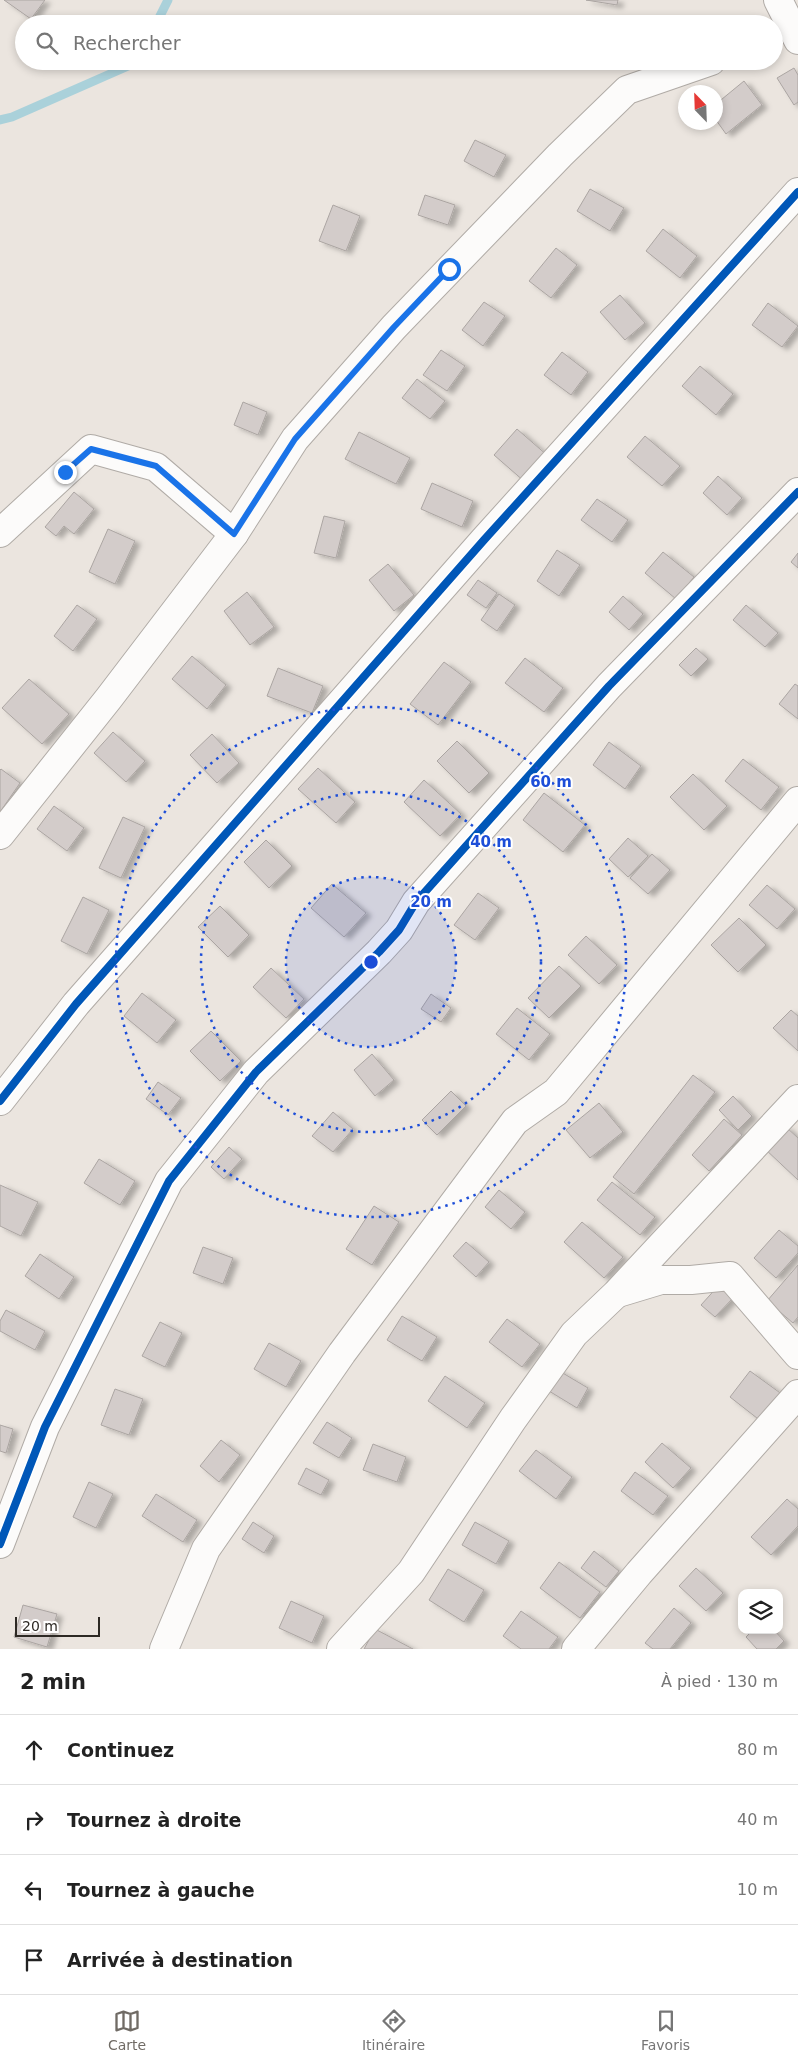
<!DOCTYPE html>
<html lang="fr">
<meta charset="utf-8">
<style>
:root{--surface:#fff;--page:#f2f2f2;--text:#222;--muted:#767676;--line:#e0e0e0;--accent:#706b65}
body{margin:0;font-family:"DejaVu Sans",sans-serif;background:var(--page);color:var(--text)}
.controls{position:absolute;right:15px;bottom:15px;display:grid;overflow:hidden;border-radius:10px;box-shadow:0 2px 8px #0003}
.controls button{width:45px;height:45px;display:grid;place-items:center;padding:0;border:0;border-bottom:1px solid var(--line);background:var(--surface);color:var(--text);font:25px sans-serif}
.compass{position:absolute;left:678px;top:85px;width:45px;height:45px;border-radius:50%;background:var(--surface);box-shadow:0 2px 8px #0003;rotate:337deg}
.scale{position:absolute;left:15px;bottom:12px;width:85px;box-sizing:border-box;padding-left:5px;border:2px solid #2d2924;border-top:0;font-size:14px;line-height:18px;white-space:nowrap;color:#2d2924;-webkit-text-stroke:4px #fff;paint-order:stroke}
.stop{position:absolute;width:15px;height:15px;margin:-11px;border:4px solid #1a73e8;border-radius:50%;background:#fff}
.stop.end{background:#1a73e8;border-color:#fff;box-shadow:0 1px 5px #0008}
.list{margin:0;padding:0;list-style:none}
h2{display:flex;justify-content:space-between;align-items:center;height:65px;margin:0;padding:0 20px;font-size:21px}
h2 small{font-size:16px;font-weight:400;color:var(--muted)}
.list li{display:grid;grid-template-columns:32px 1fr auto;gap:15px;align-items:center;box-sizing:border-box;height:70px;padding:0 20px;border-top:1px solid var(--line)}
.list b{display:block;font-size:19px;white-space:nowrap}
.list em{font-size:16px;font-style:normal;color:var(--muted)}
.icon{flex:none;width:28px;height:28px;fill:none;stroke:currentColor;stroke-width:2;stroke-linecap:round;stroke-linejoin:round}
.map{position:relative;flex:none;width:798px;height:1649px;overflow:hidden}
.search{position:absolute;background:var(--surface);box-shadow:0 2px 8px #0003;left:15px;right:15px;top:15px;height:55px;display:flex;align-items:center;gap:12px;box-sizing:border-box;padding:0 18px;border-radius:28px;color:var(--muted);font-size:19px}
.sheet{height:345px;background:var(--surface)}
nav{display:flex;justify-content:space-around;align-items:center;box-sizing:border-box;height:70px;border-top:1px solid var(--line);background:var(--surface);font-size:14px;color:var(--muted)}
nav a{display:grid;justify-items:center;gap:2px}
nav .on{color:var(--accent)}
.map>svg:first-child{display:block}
</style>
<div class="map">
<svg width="798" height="1649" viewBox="0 0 798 1649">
<defs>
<filter id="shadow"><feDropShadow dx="5.5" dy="3" stdDeviation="2.5" flood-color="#0004"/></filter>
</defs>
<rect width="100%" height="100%" fill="#ebe5df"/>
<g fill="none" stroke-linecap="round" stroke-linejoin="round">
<g stroke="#aad1da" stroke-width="9">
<path d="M156 24 168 0"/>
<path d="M0 120 12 117 135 63 136 61"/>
</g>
</g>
<g fill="#d3ccca" stroke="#aba5a2" filter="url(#shadow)">
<path d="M4 0H45L31 19Z"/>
<path d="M586 0H618L617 5Z"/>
<path d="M794 68 798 75V102L794 105 777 78Z"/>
<path d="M744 81 762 105 726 134 716 120V104Z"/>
<path d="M475 140 506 155 494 177 464 161Z"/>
<path d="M590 189 624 208 610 231 577 211Z"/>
<path d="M425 195 455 205 448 225 418 215Z"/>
<path d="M333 205 360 216 346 251 319 241Z"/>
<path d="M663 229 697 256 680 278 646 251Z"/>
<path d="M556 248 577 265 551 298 529 281Z"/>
<path d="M620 295 645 323 625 340 600 312Z"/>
<path d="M484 302 505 316 483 346 462 330Z"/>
<path d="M768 303 798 326 782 347 752 325Z"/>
<path d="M441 350 465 366 447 391 423 375Z"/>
<path d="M562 352 588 372 571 395 544 375Z"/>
<path d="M700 366 733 394 716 415 682 386Z"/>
<path d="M417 379 445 401 430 419 402 398Z"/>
<path d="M243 402 267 412 258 435 234 425Z"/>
<path d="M517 429 548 456 525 482 494 455Z"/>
<path d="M359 432 410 458 396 484 345 459Z"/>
<path d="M645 436 680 466 662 486 627 457Z"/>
<path d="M718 476 742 498 727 515 703 493Z"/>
<path d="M432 483 473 501 462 527 421 509Z"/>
<path d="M74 492 94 509 74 534 64 526 56 536 45 527Z"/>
<path d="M597 499 628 520 612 542 581 520Z"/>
<path d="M324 516 345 521 336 558 314 553Z"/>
<path d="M108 529 135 541 115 584 89 572Z"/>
<path d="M557 550 580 565 559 596 537 581Z"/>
<path d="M663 552 694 577 676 599 645 573Z"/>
<path d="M798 553V568L791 562Z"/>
<path d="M388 564 414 595 394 611 369 580Z"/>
<path d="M478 580 497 593 486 608 467 595Z"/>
<path d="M247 592 274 627 250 645 224 611Z"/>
<path d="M499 594 515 605 497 631 481 620Z"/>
<path d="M623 596 643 614 629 630 609 612Z"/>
<path d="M77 605 97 619 73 651 54 636Z"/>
<path d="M746 605 778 633 765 647 733 620Z"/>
<path d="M696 648 708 659 691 676 679 665Z"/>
<path d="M192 656 226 685 207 709 172 679Z"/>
<path d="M525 658 563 688 544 712 505 683Z"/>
<path d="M444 662 471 682 438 725 410 704Z"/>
<path d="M278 668 323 686 312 713 267 696Z"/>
<path d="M29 679 69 714 42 744 2 708Z"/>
<path d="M795 684 798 686V719L779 704Z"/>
<path d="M113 732 145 761 126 782 94 753Z"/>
<path d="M212 734 239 763 217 783 190 755Z"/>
<path d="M457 741 489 773 469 793 437 761Z"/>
<path d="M609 742 641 766 625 789 593 765Z"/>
<path d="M743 759 779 787 761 810 725 781Z"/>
<path d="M318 768 355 802 336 823 298 789Z"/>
<path d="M1 769 20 783 0 812V770Z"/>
<path d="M693 774 727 806 704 830 670 797Z"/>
<path d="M424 780 461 814 440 836 404 802Z"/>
<path d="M544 793 585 825 563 852 523 820Z"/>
<path d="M54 806 84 828 67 851 37 829Z"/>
<path d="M123 817 145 827 121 878 99 868Z"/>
<path d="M628 838 648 856 628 877 609 859Z"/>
<path d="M266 840 292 866 269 888 244 862Z"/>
<path d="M652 854 670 870 648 894 630 878Z"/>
<path d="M332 884 366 913 344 937 311 908Z"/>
<path d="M767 885 795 909 777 929 749 905Z"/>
<path d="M478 893 499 908 475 940 454 925Z"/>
<path d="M83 897 109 910 87 954 61 941Z"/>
<path d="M220 906 249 935 228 957 198 927Z"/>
<path d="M739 918 766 945 738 972 711 945Z"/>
<path d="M586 936 617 965 599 984 568 955Z"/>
<path d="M559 966 581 986 549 1018 528 998Z"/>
<path d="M271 968 304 999 286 1018 253 987Z"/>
<path d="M142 993 176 1020 157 1043 124 1016Z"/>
<path d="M431 994 451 1008 441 1022 421 1009Z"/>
<path d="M517 1008 550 1034 529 1060 496 1034Z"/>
<path d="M791 1010 798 1016V1051L773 1028Z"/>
<path d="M211 1031 241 1061 220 1081 190 1051Z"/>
<path d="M372 1054 394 1080 375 1096 354 1070Z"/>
<path d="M693 1075 715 1092 634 1194 613 1177Z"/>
<path d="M158 1082 181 1098 168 1115 146 1099Z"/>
<path d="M451 1091 466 1106 437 1135 422 1120Z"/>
<path d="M733 1096 752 1116 738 1130 719 1110Z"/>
<path d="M599 1103 623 1132 590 1158 566 1130Z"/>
<path d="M333 1112 353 1129 333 1152 312 1136Z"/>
<path d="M724 1119 742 1135 709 1171 692 1155Z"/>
<path d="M785 1126 798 1138V1180L764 1148Z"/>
<path d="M229 1147 242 1159 224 1179 211 1167Z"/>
<path d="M99 1159 135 1181 120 1205 84 1183Z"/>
<path d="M612 1182 655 1217 640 1235 597 1200Z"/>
<path d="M0 1185 38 1202 21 1236 0 1226Z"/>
<path d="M499 1190 525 1212 511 1229 485 1207Z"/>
<path d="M374 1206 399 1222 372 1265 346 1249Z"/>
<path d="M582 1222 623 1257 604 1278 564 1242Z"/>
<path d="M779 1230 798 1246V1253L776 1278 754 1258Z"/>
<path d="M466 1242 489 1262 476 1277 453 1256Z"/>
<path d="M203 1247 233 1258 223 1284 193 1273Z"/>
<path d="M40 1254 74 1277 59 1299 25 1276Z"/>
<path d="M798 1265V1317L793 1323 767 1301Z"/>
<path d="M719 1285 733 1298 715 1317 701 1305Z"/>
<path d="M6 1310 45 1331 35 1350 0 1331V1321Z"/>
<path d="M402 1316 437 1337 422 1361 387 1340Z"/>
<path d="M507 1319 540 1344 522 1367 489 1342Z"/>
<path d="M160 1322 182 1333 165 1367 142 1356Z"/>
<path d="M269 1343 301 1361 286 1387 254 1369Z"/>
<path d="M556 1369 588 1388 577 1408 544 1388Z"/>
<path d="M750 1371 783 1395 762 1422 730 1397Z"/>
<path d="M445 1376 485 1403 467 1428 428 1401Z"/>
<path d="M115 1389 143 1399 129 1435 101 1425Z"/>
<path d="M327 1422 352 1438 339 1458 313 1443Z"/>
<path d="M0 1425 13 1429 6 1453 0 1451Z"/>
<path d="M221 1440 240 1455 219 1482 200 1466Z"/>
<path d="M662 1443 691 1468 673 1488 645 1462Z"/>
<path d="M373 1444 406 1457 397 1482 363 1470Z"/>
<path d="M536 1450 572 1477 556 1499 519 1471Z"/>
<path d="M306 1468 329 1480 321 1495 298 1484Z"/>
<path d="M635 1472 668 1496 653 1515 621 1491Z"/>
<path d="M89 1482 113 1494 96 1528 73 1517Z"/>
<path d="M156 1494 197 1520 183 1542 142 1516Z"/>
<path d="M787 1499 798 1509V1526L771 1555 751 1537Z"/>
<path d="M253 1522 274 1536 264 1553 242 1539Z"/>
<path d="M475 1522 509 1541 496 1564 462 1545Z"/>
<path d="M594 1551 619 1571 606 1587 581 1568Z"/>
<path d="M559 1562 600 1592 580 1618 540 1588Z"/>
<path d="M696 1568 723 1593 706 1611 679 1586Z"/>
<path d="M448 1569 484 1590 464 1622 429 1600Z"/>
<path d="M291 1601 324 1616 312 1643 279 1628Z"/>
<path d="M23 1605 57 1614 47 1647 14 1637Z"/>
<path d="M674 1608 691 1623 670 1649H653L645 1643Z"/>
<path d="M521 1611 558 1637 549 1649H521L503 1636Z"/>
<path d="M375 1629 413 1649H364Z"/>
<path d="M753 1630H774L784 1641 776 1649H757L746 1637Z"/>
</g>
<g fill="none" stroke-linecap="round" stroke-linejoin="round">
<g stroke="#b0aba6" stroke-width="30">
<g id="minor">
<path d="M778 0 798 40"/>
<path d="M0 533 91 449 156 467 234 534"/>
<path d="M0 835 109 698 234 534 295 439 394 327 560 155 627 90 711 61"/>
<path d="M0 1101 76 1004 215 846 484 540 798 192"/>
<path d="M618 1293 661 1280H691L730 1276 798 1355"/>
<path d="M0 1544 45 1427 169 1181 256 1072 379 952 399 930 416 902 609 686 798 492"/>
<path d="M164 1649 206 1549 342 1353 515 1121 556 1092 798 801"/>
<path d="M341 1649 411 1572 513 1419 574 1334 616 1294 798 1099"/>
<path d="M576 1649 639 1573 798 1394"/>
</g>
</g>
<use href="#minor" stroke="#fcfbfa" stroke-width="28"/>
<g stroke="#fff" stroke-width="11">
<g id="cycleway">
<path d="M0 1101 76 1004 215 846 484 540 798 192"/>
<path d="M0 1544 45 1427 169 1181 256 1072 379 952 399 930 416 902 609 686 798 492"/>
</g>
</g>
<use href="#cycleway" stroke="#0057b8" stroke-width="8"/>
</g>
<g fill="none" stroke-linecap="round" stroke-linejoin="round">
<path stroke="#1a73e8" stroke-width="6" d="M65 472 91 449 156 466 234 534 295 439 394 327 449 269"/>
</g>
<circle cx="371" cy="962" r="85" fill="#1d4ed8" fill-opacity=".12"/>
<g fill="none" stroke="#1d4ed8" stroke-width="2.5" stroke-dasharray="2.5 5">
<circle cx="371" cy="962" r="85"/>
<circle cx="371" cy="962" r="170"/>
<circle cx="371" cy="962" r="255"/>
</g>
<circle cx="371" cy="962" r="8" fill="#1d4ed8" stroke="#fff" stroke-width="2.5"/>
<g font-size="15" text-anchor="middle" font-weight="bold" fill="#1d4ed8" stroke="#fff" stroke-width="4" stroke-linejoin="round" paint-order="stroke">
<text x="551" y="787">60 m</text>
<text x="491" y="847">40 m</text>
<text x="431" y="907">20 m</text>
</g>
</svg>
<div class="controls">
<button><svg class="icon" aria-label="layers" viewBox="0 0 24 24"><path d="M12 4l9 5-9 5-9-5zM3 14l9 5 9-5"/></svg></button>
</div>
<svg class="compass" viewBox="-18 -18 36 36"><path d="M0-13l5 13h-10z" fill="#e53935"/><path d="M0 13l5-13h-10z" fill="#767676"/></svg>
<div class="scale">20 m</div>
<div class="stop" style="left:449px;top:269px"></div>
<div class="stop end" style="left:65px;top:472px"></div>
<div class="search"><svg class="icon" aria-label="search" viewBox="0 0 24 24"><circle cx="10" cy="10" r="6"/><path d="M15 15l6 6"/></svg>Rechercher</div>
</div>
<section class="sheet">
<h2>2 min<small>À pied · 130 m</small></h2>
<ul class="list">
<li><svg class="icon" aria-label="ahead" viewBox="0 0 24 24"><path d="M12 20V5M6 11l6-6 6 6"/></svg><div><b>Continuez</b></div><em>80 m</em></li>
<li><svg class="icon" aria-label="right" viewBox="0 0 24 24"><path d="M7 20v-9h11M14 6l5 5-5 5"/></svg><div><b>Tournez à droite</b></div><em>40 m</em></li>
<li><svg class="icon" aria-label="left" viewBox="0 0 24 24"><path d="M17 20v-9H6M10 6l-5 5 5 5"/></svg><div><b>Tournez à gauche</b></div><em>10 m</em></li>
<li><svg class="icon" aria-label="arrive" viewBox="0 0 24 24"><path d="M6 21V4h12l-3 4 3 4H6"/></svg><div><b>Arrivée à destination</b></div></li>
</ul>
</section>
<nav>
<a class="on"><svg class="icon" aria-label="map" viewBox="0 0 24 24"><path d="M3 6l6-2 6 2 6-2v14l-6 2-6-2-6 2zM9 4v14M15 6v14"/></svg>Carte</a>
<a><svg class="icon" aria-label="directions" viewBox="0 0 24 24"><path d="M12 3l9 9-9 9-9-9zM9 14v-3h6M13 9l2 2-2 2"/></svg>Itinéraire</a>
<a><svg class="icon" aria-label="saved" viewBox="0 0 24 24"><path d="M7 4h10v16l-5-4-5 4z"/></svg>Favoris</a>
</nav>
